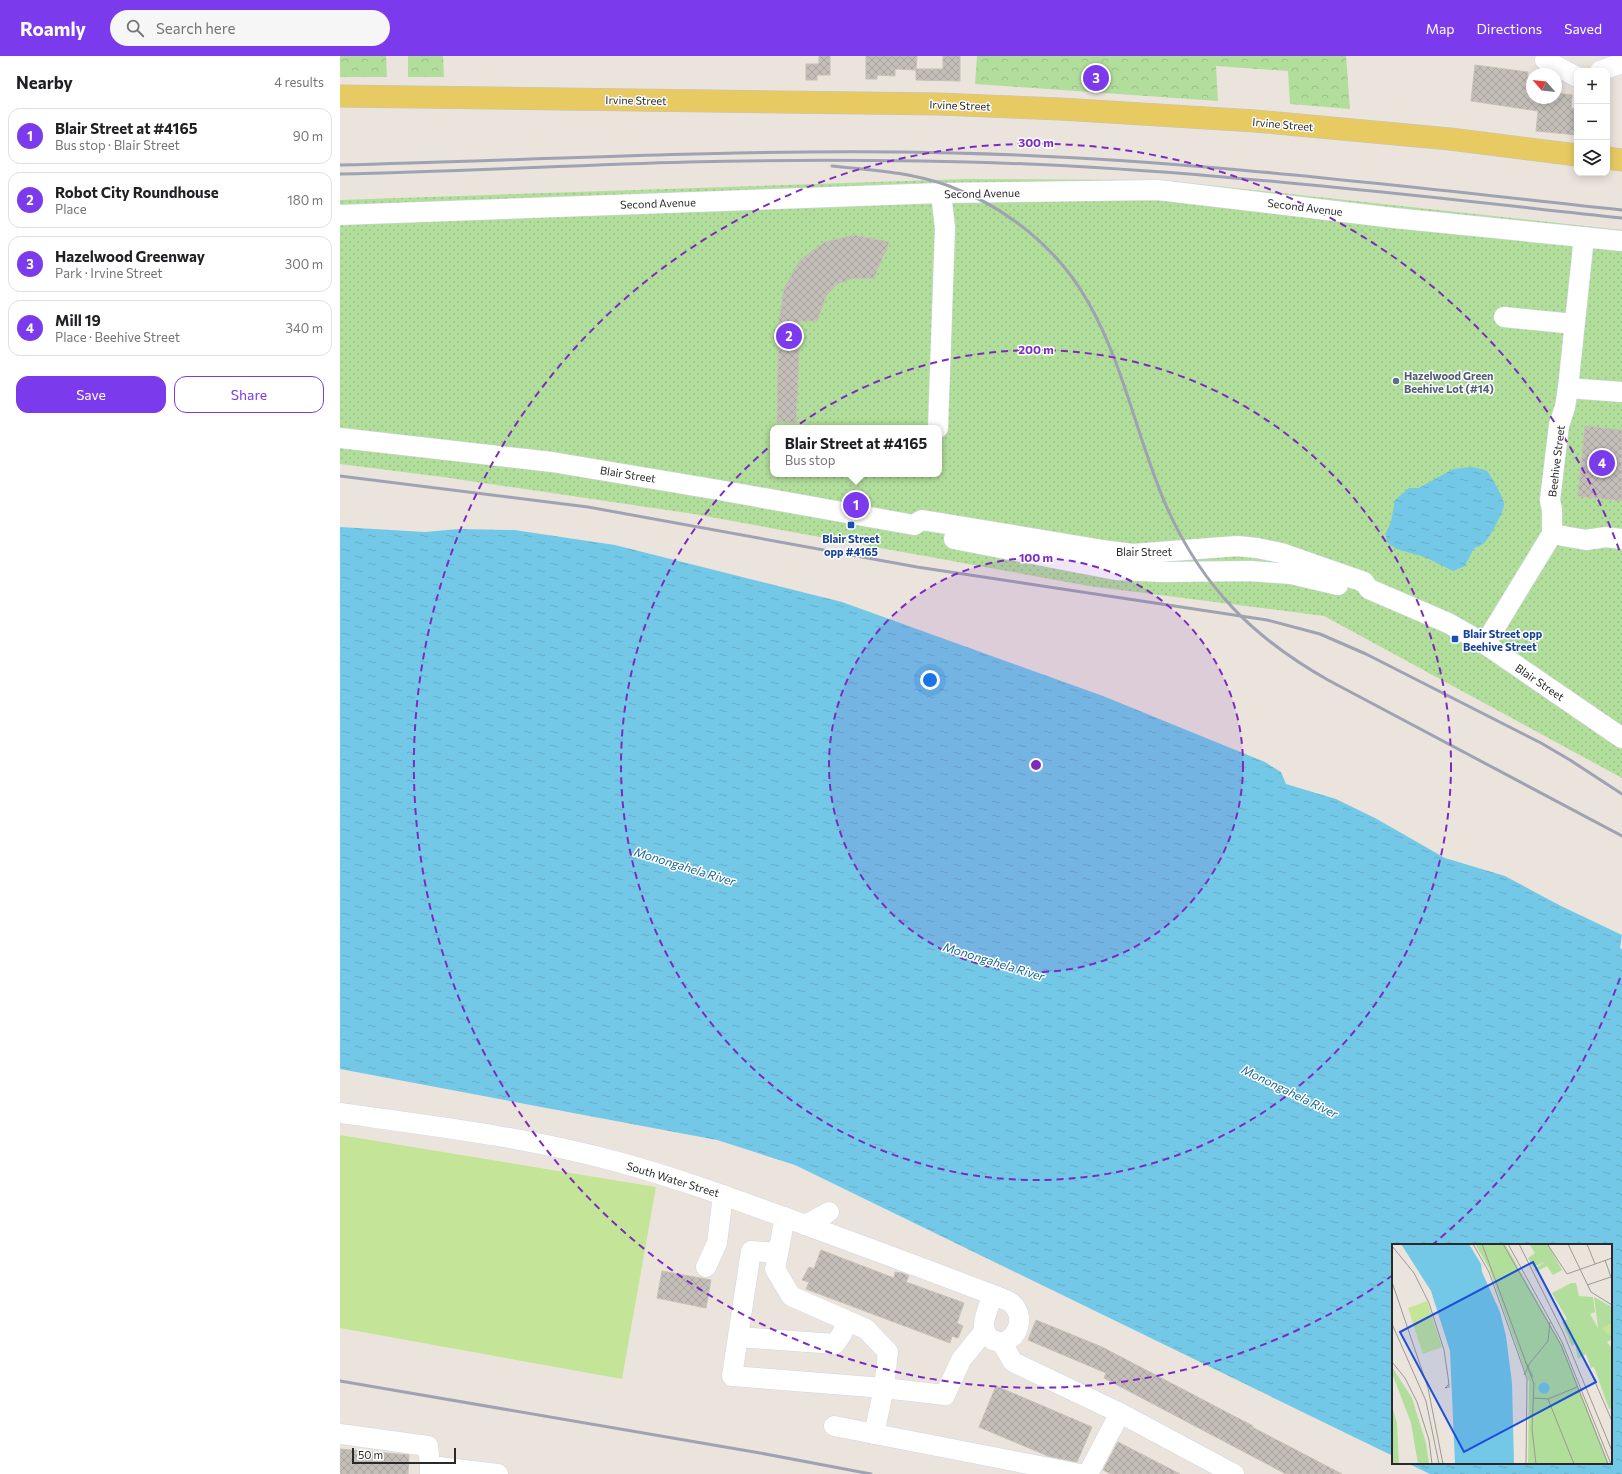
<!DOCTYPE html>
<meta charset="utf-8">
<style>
:root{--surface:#fff;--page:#f6f6f6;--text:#202124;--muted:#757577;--line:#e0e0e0;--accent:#7c3aed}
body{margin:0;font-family:Commissioner,sans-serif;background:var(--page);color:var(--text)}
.controls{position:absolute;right:12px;top:12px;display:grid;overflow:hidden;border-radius:8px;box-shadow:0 2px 10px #0003}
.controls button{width:36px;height:36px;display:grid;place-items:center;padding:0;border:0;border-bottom:1px solid var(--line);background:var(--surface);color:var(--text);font:20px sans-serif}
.compass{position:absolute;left:1186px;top:12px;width:36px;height:36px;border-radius:50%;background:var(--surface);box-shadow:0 2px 10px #0003;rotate:298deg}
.scale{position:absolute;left:12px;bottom:10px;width:104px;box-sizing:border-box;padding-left:4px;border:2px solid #292929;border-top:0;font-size:11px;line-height:14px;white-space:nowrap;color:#292929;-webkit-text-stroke:3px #fff;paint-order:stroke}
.you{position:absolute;left:590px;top:624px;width:14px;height:14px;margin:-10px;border:3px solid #fff;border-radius:50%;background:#1a73e8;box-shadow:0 0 0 6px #1a73e833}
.badge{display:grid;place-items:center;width:26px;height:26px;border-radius:50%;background:var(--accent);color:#fff;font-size:13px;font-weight:700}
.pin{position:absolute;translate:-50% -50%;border:2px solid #fff;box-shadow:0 1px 4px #0006}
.popup{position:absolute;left:430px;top:369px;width:172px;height:52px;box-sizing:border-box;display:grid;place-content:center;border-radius:8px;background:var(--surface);filter:drop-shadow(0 1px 3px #0005);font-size:13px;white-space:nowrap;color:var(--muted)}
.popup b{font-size:15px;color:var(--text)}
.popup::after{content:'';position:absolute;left:50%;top:100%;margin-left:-8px;border:8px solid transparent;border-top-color:var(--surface)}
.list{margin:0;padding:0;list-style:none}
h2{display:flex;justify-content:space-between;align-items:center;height:52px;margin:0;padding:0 16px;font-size:17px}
h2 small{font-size:13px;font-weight:400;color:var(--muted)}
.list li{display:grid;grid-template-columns:26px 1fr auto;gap:12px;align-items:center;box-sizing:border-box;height:56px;margin:0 8px 8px;padding:0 8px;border:1px solid var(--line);border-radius:12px}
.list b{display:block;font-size:15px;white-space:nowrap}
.list p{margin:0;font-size:13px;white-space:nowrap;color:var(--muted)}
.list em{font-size:13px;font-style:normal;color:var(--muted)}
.actions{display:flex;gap:8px;padding:12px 16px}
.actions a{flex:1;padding:9px 0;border:1px solid var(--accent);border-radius:12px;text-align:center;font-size:14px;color:var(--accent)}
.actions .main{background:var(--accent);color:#fff}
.icon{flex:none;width:22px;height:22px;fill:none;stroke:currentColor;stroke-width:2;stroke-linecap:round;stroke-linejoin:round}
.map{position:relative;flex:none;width:1282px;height:1418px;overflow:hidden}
header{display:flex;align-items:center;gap:24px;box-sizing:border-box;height:56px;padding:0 20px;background:var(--accent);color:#fff}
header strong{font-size:19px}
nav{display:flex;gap:22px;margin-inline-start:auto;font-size:14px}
.search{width:280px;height:36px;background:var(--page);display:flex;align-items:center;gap:10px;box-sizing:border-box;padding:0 14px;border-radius:22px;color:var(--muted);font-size:15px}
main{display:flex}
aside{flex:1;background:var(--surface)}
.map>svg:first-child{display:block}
</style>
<header>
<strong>Roamly</strong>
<div class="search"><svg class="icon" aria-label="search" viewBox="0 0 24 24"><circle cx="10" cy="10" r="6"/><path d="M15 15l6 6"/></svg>Search here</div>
<nav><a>Map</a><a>Directions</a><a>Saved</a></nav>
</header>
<main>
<aside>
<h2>Nearby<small>4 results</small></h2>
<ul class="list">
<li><span class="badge">1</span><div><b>Blair Street at #4165</b><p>Bus stop · Blair Street</p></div><em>90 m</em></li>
<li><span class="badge">2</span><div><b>Robot City Roundhouse</b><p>Place</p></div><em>180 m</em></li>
<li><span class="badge">3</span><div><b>Hazelwood Greenway</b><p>Park · Irvine Street</p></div><em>300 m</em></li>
<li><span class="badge">4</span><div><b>Mill 19</b><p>Place · Beehive Street</p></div><em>340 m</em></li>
</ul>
<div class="actions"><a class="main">Save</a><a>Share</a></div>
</aside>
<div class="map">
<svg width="1282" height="1418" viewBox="0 0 1282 1418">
<defs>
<pattern id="grass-dots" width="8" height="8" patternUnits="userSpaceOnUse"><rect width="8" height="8" fill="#b2de9b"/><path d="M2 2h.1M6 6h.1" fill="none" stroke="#99be86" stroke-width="1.8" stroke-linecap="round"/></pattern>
<pattern id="park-crowns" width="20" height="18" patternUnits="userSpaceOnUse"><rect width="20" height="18" fill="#b2de9b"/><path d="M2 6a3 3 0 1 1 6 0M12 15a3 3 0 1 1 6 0" fill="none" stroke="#99be86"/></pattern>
<pattern id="water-ripples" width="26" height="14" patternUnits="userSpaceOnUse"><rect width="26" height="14" fill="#74c8e7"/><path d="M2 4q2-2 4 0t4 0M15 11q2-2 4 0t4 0" fill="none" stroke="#64acc6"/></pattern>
<pattern id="building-cross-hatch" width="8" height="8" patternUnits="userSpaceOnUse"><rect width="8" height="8" fill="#c3beb8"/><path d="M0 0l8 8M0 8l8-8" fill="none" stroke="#a8a39e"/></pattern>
</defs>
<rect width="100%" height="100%" fill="#ebe4dc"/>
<path fill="url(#grass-dots)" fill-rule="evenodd" d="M626 123 821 124 1282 174V722L984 560 749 530 354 458 103 421 0 408V144ZM433 372H599V418H433Z"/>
<g fill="url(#park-crowns)">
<path d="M0 0H46L47 21H0Z"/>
<path d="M68 0H103L104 21H68Z"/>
<path d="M637 0H1006L1010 53 950 48 948 15 876 10 878 45 635 28Z"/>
</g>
<path fill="#c4e597" d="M0 1079 316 1131 282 1323 0 1272Z"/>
<g fill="url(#water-ripples)">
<path d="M1132 411C1136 412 1143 413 1147 415 1151 419 1164 443 1164 448 1165 454 1148 485 1143 488 1141 490 1137 491 1134 492L1125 510 1113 515 1085 501 1056 493 1047 486 1046 477 1051 466 1055 444 1069 432H1079L1113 413Z"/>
<path d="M0 471 85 476 119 473 174 474 275 489 502 546 763 640 925 706 941 716 946 728 996 743 1035 762 1105 802 1165 820 1221 850 1282 879 1280 892 1282 893V1418H1090L1067 1407H1271V1189H1053V1400L455 1109 377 1084 0 1013Z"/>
</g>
<g fill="url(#building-cross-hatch)" stroke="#c6c0b6">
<path d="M479 0H490V19H477V24H466V8H479Z"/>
<path d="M526 0H577L576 14 555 13V20L537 19V23H526Z"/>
<path d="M603 0H620V25L576 24V13H603Z"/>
<path d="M1135 9 1188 16 1186 37 1189 38V42H1216V37L1232 39 1231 52 1237 53V79L1196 75 1198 55 1131 45Z"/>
<path d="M514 179 549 186 534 222 510 223 497 228 486 240 477 265H459V295L456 367 437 365 439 264 444 233 460 204 485 186Z"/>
<path d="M1245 370 1282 374V445L1238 440Z"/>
<path d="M481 1194 554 1222 555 1216 562 1217 569 1220 566 1226 624 1247 617 1267 623 1270 618 1282 612 1280 610 1287 466 1233 469 1226 462 1224 469 1211 474 1213Z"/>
<path d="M322 1215 371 1224 366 1252 317 1242Z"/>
<path d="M696 1264 762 1291 913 1370 912 1371 1002 1418H946L764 1322 766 1317 688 1284Z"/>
<path d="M656 1330 752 1371 737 1406 708 1400 639 1371Z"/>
<path d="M778 1386 840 1418H771L763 1414Z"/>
<path d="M0 1393 69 1399 68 1418H0Z"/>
</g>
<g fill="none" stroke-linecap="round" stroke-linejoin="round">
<g stroke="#d1d4e1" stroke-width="21">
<g id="minor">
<path d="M1205 4 1237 21"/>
<path d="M1260 15 1282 7"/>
<path d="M0 159 601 137 818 134 1054 162 1282 185"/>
<path d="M1164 261 1234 268"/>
<path d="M1228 332 1282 336"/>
<path d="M598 372 605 172 601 137"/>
<path d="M0 382 212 406 373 433 574 469 582 464 769 495 793 498 897 490 917 492 941 497 1024 526 1029 533 1108 567 1145 588 1282 682"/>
<path d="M1212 478 1246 484 1266 481 1282 483"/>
<path d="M614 483 776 514 824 516 910 515 951 518 998 529"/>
<path d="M1145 588 1212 478V454L1210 444 1219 369 1225 351 1228 332 1244 181"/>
<path d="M0 1057C93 1070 187 1081 278 1106 341 1123 402 1146 463 1168 531 1193 599 1218 666 1244 692 1256 675 1295 653 1284 647 1281 644 1275 644 1269 644 1259 650 1248 653 1239"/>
<path d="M445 1161 435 1213 451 1240 526 1273 548 1296 544 1332 605 1339 621 1304 645 1274"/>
<path d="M465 1169 489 1156"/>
<path d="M438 1197 411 1195 392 1320 544 1332 534 1378"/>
<path d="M366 1211 377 1187 383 1139"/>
<path d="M398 1281 495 1288 502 1278 507 1265"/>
<path d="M662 1287 673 1306 780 1357 894 1418"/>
<path d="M494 1370 740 1418"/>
<path d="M0 1378 88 1390 90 1410"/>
<path d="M90 1418V1410L158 1418"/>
<path d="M748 1418 780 1357"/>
</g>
</g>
<g stroke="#c3c3c3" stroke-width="23">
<g id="major">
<path d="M0 40 599 48 721 53 915 65 1110 83 1237 99"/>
<path d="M1267 102 1282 104"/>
</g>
</g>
<use href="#minor" stroke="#fff" stroke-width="20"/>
<use href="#major" stroke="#e8ca63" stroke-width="22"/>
<g stroke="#9fa2b3" stroke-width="3">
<path d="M0 109C204 104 409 92 613 97 837 102 1060 130 1282 154"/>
<path d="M492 110C531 114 571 116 609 130 666 151 718 192 748 246 784 308 798 387 828 454 864 533 914 582 988 624L1282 780"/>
<path d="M0 118C116 116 232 109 348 106 426 104 504 104 581 105 816 108 1049 137 1282 162"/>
<path d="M0 420 248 451 577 511 927 564 980 578 1026 598 1201 687 1230 704 1282 738"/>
<path d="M0 1325 420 1397 531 1418"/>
</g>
</g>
<circle cx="696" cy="709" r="207" fill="#7b2cbf" fill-opacity=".12"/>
<g fill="none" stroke="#7b2cbf" stroke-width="2" stroke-dasharray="7 5">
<circle cx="696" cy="709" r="207"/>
<circle cx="696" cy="709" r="415"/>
<path d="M1280 922A622 622 0 0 1 1092 1189M1053 1219A622 622 0 1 1 1280 496"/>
</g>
<circle fill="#5c6f8a" stroke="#fff" stroke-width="1.5" cx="1056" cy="325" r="4"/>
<g fill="#1a4fb4" stroke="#fff" stroke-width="1.5">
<rect x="507" y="465" width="8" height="8" rx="2"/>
<rect x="1111" y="579" width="8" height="8" rx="2"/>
</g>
<g text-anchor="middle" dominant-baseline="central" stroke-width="3" stroke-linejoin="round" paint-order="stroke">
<g font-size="11" fill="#292929" stroke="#fff">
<text transform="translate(296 44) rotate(1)">Irvine Street</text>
<text transform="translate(620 49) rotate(2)">Irvine Street</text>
<text transform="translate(943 68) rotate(5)">Irvine Street</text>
<text transform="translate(642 137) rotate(-1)">Second Avenue</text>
<text transform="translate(318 147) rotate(-2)">Second Avenue</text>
<text transform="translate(965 151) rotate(7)">Second Avenue</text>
<text transform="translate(1216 405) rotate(-83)">Beehive Street</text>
<text transform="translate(288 418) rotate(9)">Blair Street</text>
<text x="804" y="495">Blair Street</text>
<text transform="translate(1200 626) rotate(34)">Blair Street</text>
<text transform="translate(333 1123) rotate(17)">South Water Street</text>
</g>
<g font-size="11" font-weight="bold" fill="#4e5e75" stroke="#fff" text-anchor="start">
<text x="1064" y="319">Hazelwood Green<tspan x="1064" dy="13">Beehive Lot (#14)</tspan></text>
</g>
<g font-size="11" font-weight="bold" fill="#164399" stroke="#fff">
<text x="511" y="482">Blair Street<tspan x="511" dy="13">opp #4165</tspan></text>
<text x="1123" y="577" text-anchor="start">Blair Street opp<tspan x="1123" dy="13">Beehive Street</tspan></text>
</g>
<g font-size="12" font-style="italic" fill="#156692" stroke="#fff">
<text transform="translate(345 810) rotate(17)">Monongahela River</text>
<text transform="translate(654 905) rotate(17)">Monongahela River</text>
<text transform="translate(950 1035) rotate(26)">Monongahela River</text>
</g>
</g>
<g transform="translate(1052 1188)">
<rect width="220" height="220" fill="#ebe4dc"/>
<path d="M83 0H113L170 101 217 220H136L137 138 97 24Z" fill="#b2de9b"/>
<path d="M0 123 20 154 34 199 37 220H26L19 179 0 129ZM0 162 5 179 7 220H0Z" fill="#b2de9b"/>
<path d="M137 0H156L170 26 161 31 155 22 144 28 142 25 153 18 141 23 136 14 143 9ZM179 39H184L187 52 201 53 203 68 198 70 206 84 202 53 220 63V95L215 98 220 105V164L217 165 202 123 199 124 194 110 186 115 183 100 180 102 170 78 175 75 160 49Z" fill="#b2de9b"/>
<path d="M35 57 50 103 31 110 16 64ZM220 79V92H218L210 84Z" fill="#c4e597"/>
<path d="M9 0H77L89 20 90 28 108 68 114 92 120 139 122 220H63L58 107 39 47ZM146.5 144a5.5 5.5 0 1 1 11 0a5.5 5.5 0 1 1-11 0Z" fill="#74c8e7"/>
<path fill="none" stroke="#9d9994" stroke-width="1" d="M81 0 97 28 135 135 134 220M90 0 142 140M111 0 169 101 216 220M116 0 170 98 219 220M127 0 171 88 220 207M176 0 199 48 220 61M195 0 203 20M156 1 175 30 220 14M0 2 22 29 37 59 52 106 56 133 57 142V143L53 144 57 140M213 16 220 36M0 38 36 144 51 220M195 41 219 33M0 80 34 157 47 220M133 117 141 133M0 118 13 134 25 158 37 196 40 220M132 131 138 119 156 97 158 78M200 131 220 177M142 139 140 185 144 220M142 154 156 155 185 143M156 155 182 220"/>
<path fill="#1d4ed8" fill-opacity="0.15" stroke="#1d4ed8" stroke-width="2" d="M141 18 204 138 72 208 8 88Z"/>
<rect width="220" height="220" fill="none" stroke="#292929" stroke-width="2"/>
</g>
<circle cx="696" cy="709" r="6" fill="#7b2cbf" stroke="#fff" stroke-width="2"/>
<g font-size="12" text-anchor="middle" font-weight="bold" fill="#7b2cbf" stroke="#fff" stroke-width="3" stroke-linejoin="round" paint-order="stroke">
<text x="696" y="91">300 m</text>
<text x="696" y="298">200 m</text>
<text x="696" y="506">100 m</text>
</g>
</svg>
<div class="controls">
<button>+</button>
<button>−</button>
<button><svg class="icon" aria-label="layers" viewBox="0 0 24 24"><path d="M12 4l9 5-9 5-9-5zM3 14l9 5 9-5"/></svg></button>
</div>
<svg class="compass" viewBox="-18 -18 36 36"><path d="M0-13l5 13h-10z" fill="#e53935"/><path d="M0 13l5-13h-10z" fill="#757577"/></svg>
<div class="scale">50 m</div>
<div class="you"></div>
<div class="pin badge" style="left:516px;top:449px">1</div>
<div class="popup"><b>Blair Street at #4165</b>Bus stop</div>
<div class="pin badge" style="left:449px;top:280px">2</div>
<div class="pin badge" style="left:756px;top:22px">3</div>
<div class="pin badge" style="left:1262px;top:407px">4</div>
</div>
</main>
